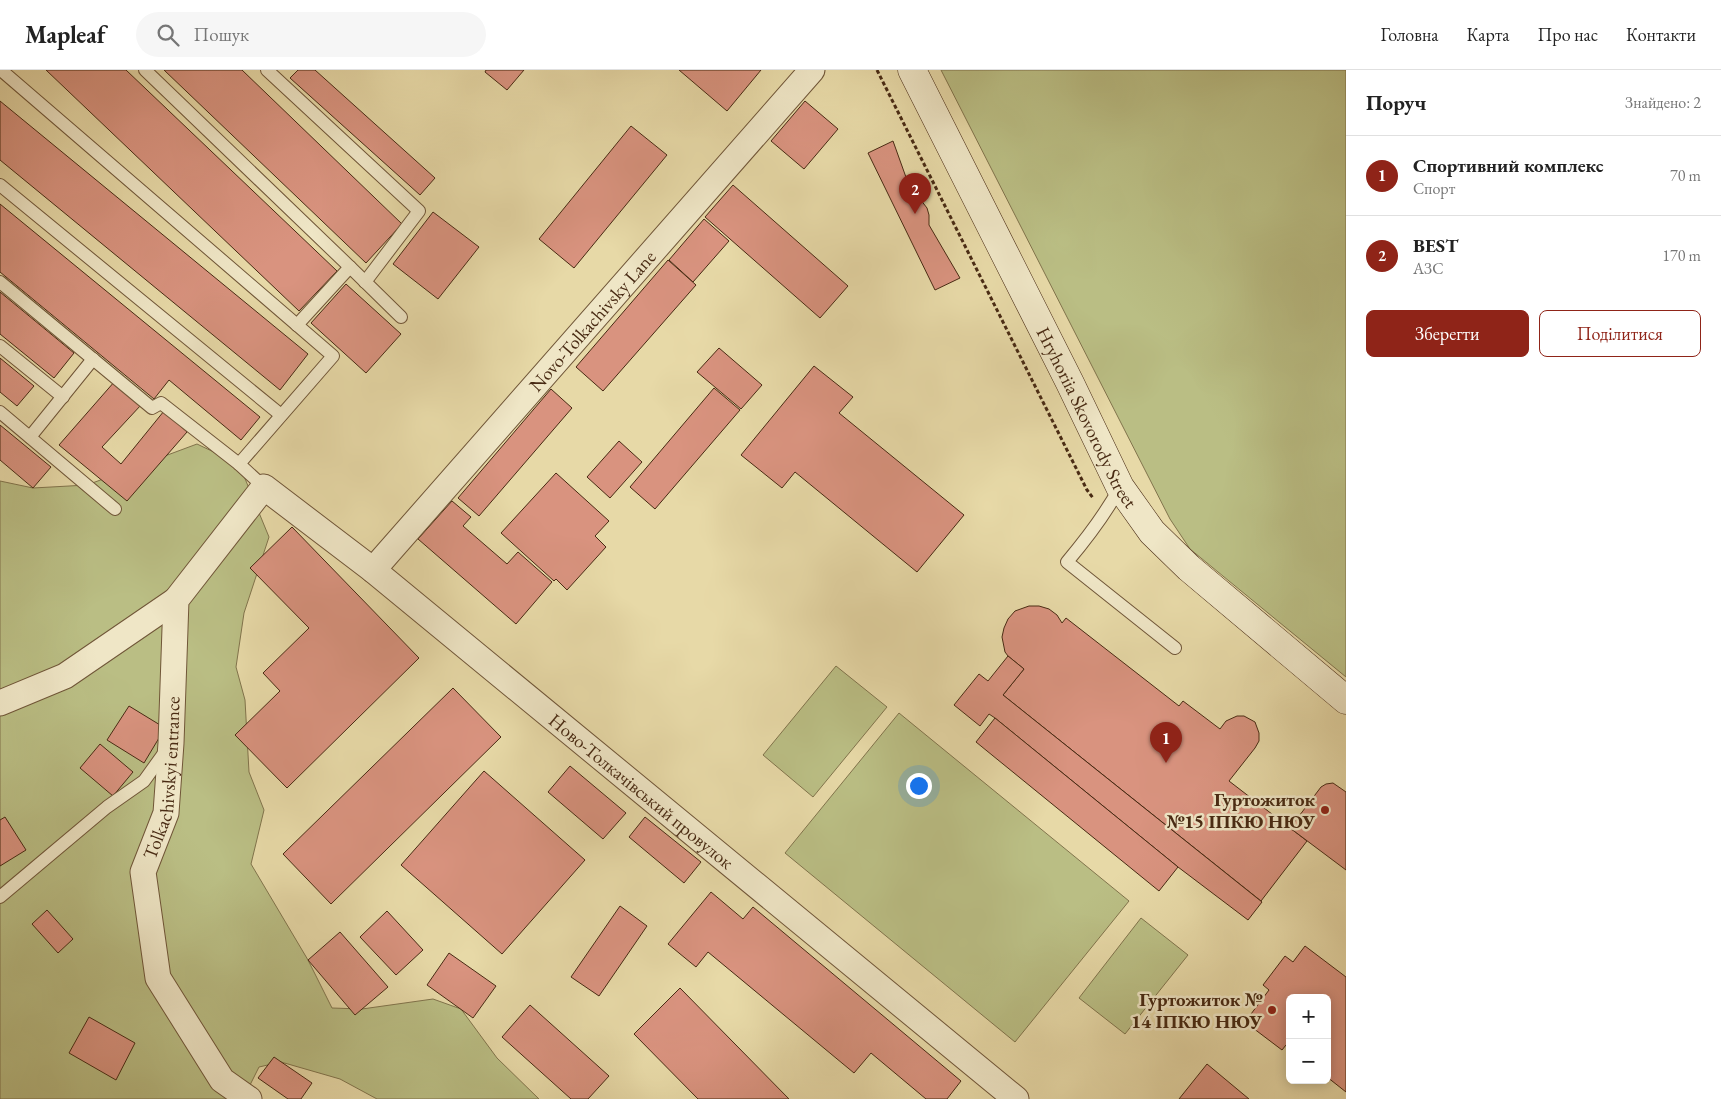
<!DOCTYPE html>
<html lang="uk">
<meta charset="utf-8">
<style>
:root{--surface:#fff;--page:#f6f6f6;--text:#222;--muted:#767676;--line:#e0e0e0;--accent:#8f2418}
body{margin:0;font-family:"EB Garamond",serif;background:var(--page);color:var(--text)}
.controls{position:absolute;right:15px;bottom:15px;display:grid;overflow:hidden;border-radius:8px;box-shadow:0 2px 12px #0003}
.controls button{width:45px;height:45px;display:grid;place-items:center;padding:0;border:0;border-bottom:1px solid var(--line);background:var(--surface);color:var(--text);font:25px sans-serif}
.you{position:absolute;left:918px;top:715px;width:18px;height:18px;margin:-12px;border:4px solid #fff;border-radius:50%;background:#1a73e8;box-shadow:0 0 0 8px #1a73e833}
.badge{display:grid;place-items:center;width:32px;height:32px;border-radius:50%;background:var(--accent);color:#fff;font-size:16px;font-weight:700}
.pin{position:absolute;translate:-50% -41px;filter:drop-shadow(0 1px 2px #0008)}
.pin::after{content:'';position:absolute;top:26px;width:18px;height:15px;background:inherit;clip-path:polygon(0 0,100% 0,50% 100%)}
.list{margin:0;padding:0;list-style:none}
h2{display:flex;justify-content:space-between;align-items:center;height:65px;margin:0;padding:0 20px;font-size:21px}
h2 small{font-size:16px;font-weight:400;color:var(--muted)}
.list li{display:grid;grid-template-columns:32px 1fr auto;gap:15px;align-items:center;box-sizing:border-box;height:80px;padding:0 20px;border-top:1px solid var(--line)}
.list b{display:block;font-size:19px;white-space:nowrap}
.list p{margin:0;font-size:16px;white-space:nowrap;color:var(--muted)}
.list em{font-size:16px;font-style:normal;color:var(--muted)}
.actions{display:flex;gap:10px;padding:15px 20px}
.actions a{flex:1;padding:11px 0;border:1px solid var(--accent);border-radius:8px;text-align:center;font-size:18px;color:var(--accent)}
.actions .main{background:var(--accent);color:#fff}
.icon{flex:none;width:28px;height:28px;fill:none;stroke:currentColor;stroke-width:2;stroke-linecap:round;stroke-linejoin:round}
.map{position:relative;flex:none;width:1346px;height:1029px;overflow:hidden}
header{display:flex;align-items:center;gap:30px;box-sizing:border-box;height:70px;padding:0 25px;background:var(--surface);border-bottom:1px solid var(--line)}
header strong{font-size:24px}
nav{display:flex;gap:28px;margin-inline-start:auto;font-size:18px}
.search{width:350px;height:45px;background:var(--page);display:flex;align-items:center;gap:12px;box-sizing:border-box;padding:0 18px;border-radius:28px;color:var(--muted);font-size:19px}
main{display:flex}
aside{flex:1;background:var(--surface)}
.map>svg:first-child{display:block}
</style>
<header>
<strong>Mapleaf</strong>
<div class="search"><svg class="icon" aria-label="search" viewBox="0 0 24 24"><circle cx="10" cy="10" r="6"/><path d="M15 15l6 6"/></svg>Пошук</div>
<nav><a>Головна</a><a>Карта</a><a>Про нас</a><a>Контакти</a></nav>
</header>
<main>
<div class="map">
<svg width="1346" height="1029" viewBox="0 0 1346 1029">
<rect width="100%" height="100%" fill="#e7d9a7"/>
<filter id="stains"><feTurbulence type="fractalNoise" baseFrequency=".004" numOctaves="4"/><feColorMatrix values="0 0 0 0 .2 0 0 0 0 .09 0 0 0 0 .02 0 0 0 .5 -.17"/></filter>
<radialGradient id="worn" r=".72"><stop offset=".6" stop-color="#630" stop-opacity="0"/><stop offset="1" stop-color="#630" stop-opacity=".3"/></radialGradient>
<g fill="#babe84" stroke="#81744c">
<path d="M941 0H1346V607L1190 479 1170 449Z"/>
<path d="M197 374 239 394 269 467 244 543 236 597 245 630 249 702 264 740 251 794 308 890 332 938 362 939 433 929 461 939 497 988 539 1029H377L340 1009 281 992 259 997 243 1029H0V411L33 418 87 415Z"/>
<path d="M836 596 887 637 813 727 763 685Z"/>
<path d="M899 643 1129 831 1015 972 785 783Z"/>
<path d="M1141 848 1188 885 1125 964 1079 928Z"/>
</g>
<g fill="#d9937f" stroke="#482a13">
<path d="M46 0H126L337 201 299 241Z"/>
<path d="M164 0H242L402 154 366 193Z"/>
<path d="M298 0H315L435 108 420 125 290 8Z"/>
<path d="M486 0H524L507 20 485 2Z"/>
<path d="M679 0H761L727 41Z"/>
<path d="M0 31 308 284 280 320 0 90Z"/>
<path d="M805 31 838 59 804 99 771 71Z"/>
<path d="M631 56 667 85 574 198 539 169Z"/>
<path d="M893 71 912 124 920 129 927 138 929 145V155L960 208 935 220 868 83Z"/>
<path d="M733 115 848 216 820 248 705 147Z"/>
<path d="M0 134 260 347 241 370 169 310 154 329 0 202Z"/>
<path d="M433 142 479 177 438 229 393 194Z"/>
<path d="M704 149 729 171 693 212 669 190Z"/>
<path d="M668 190 696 215 603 321 576 297Z"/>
<path d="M346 214 401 264 366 303 311 253Z"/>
<path d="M0 222 74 283 54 308 0 264Z"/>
<path d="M719 278 762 315 741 339 697 302Z"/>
<path d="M0 288 34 316 17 336 0 322Z"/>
<path d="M814 296 853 327 839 343 964 445 917 502 795 402 782 418 741 385Z"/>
<path d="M115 311 141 335 102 377 121 394 164 341 187 362 127 431 59 375Z"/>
<path d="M714 318 740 340 655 439 630 417Z"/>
<path d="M551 319 572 338 479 446 458 428Z"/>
<path d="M0 355 51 397 33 418 0 390Z"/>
<path d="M619 371 642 392 610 428 587 407Z"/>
<path d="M556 403 609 451 595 466 606 477 567 520 556 509 554 511 501 463Z"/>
<path d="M452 431 471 447 463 456 507 494 518 482 552 512 516 554 418 469Z"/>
<path d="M292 457 419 588 287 718 235 665 280 621 263 603 309 558 250 498Z"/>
<path d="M1029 536H1039L1049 539 1057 545 1062 553 1066 548 1179 636 1183 631 1220 659 1226 651 1237 646H1244L1255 652 1259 663V671L1255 678 1229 711 1307 771 1261 831 1003 625 1024 599 1008 586 1005 582 1002 567 1004 558 1008 549 1015 541Z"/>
<path d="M1008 586 1024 599 1003 625 1262 832 1248 850 1178 797 995 648 989 644 980 656 954 635 979 604 988 611Z"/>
<path d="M453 618 501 667 331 834 283 784Z"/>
<path d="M129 636 165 658 144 693 107 670Z"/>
<path d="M995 648 1178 797 1159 821 976 672Z"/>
<path d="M100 674 133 702 113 726 80 698Z"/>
<path d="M570 696 626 743 603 769 548 722Z"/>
<path d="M484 701 585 790 502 884 401 795Z"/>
<path d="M1333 713 1346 722V800L1290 758 1321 717 1326 714Z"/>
<path d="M5 747 26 780 0 796V750Z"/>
<path d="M645 747 701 792 684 813 629 767Z"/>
<path d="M711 822 743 849 753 837 961 1011 947 1029H926L871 983 854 1003 708 882 696 897 668 874Z"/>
<path d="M620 836 647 856 599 926 571 907Z"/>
<path d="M47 840 73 869 58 883 32 854Z"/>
<path d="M387 841 423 880 396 905 360 867Z"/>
<path d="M340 862 388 917 355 945 308 890Z"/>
<path d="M1305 876 1346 907V1022L1327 1007V928H1290V978L1286 975 1282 980 1245 952 1269 920 1263 915 1285 886 1293 892Z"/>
<path d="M449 883 496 916 473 948 427 915Z"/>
<path d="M680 918 789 1029H698L634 964Z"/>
<path d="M530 935 609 1006 588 1029H571L502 967Z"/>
<path d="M89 947 135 973 116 1010 69 983Z"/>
<path d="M274 987 312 1013 301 1029H288L258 1008Z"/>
<path d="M1207 994 1249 1029H1179Z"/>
</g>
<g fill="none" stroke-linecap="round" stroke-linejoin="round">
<g stroke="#705638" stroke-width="14">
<g id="lane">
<path d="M1 0 333 286 239 394 264 417"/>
<path d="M145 0 350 197"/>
<path d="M267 0 419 141 365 212"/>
<path d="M0 115 281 345"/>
<path d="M0 212 152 338 161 333 239 394"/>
<path d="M297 255 350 197 401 247"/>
<path d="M0 276 63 327"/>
<path d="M0 342 115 439"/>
<path d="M30 367 93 289"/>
<path d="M1120 417C1105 445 1088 467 1067 492L1175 578"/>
<path d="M0 827 107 737 144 711 167 679"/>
</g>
</g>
<g stroke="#705638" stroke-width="27">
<g id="street">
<path id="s1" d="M373 500 812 0"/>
<path d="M0 633 65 606 176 530"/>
<path id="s2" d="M249 1029 222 1010 158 908 143 802 166 743 171 673 176 530 264 417 373 500 1016 1029"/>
</g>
</g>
<g stroke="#482a13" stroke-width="29">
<g id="secondary">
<path id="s3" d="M912 0 1070 313 1120 417 1152 462 1189 498 1346 630"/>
</g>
</g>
<path stroke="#482a13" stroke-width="3" stroke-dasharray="4 2.5" stroke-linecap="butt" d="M877 0 1087 420 1093 428"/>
<use href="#lane" stroke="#efe6c6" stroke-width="12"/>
<use href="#street" stroke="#efe6c6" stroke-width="25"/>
<use href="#secondary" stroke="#efe6c6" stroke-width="28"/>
</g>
<g fill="#8f2418" stroke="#efe6c6" stroke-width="2">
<circle cx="1325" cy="740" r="5"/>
<circle cx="1272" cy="940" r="5"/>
</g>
<g text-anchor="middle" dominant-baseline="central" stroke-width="5" stroke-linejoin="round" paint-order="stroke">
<g font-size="19" fill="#482a13" stroke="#efe6c6">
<text stroke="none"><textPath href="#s1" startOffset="332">Novo-Tolkachivsky Lane</textPath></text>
<text stroke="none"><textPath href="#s3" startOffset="389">Hryhoriia Skovorody Street</textPath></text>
<text stroke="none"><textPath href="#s2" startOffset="358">Tolkachivskyi entrance</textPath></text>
<text stroke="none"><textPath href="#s2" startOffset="1165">Ново-Толкачівський провулок</textPath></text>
</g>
<g font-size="19" font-weight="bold" fill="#482a13" stroke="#efe6c6" text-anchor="end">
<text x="1315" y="729">Гуртожиток<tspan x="1315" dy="22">№15 ІПКЮ НЮУ</tspan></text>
<text x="1262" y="929">Гуртожиток №<tspan x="1262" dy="22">14 ІПКЮ НЮУ</tspan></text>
</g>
</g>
<rect width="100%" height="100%" filter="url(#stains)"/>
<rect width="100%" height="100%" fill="url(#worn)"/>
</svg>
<div class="controls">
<button>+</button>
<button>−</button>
</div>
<div class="you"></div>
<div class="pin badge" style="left:1166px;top:693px">1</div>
<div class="pin badge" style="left:915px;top:144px">2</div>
</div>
<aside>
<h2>Поруч<small>Знайдено: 2</small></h2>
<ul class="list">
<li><span class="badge">1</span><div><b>Спортивний комплекс</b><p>Спорт</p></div><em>70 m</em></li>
<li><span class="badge">2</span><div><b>BEST</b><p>АЗС</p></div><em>170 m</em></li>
</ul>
<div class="actions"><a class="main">Зберегти</a><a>Поділитися</a></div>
</aside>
</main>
